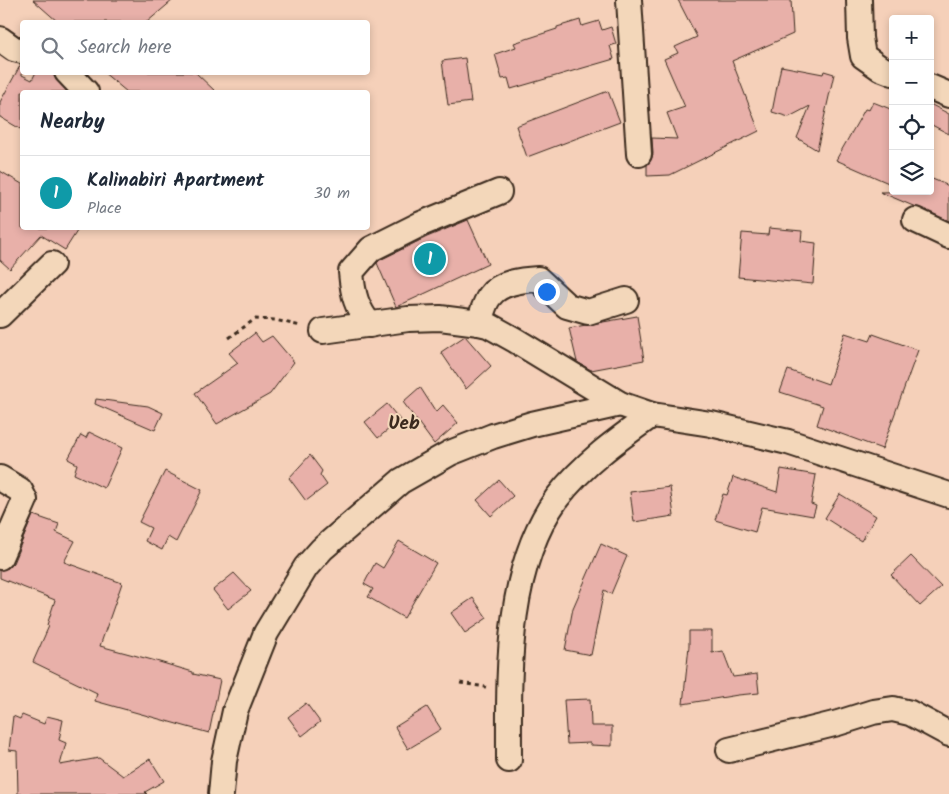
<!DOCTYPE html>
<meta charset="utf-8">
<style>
:root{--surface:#fff;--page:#f6f6f7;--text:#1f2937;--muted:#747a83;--line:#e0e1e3;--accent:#3b2a1e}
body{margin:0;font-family:Kalam,sans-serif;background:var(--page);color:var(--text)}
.controls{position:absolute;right:15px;top:15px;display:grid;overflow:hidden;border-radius:5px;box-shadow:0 2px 8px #0003}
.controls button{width:45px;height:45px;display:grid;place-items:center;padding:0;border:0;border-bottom:1px solid var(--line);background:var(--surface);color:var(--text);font:25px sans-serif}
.you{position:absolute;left:546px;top:291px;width:18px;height:18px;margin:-12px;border:4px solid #fff;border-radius:50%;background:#1a73e8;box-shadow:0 0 0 8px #1a73e833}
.badge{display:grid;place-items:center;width:32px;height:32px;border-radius:50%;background:var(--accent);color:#fff;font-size:16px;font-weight:700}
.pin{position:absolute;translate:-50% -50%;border:2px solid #fff;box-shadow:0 1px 5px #0006}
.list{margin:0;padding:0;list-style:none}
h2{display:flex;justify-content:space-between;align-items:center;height:65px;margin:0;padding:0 20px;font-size:21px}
h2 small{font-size:16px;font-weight:400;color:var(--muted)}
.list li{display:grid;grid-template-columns:32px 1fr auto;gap:15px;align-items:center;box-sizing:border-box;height:75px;padding:0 20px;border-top:1px solid var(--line)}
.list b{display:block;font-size:19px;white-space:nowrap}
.list p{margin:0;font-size:16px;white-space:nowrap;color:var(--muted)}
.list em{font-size:16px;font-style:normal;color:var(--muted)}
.icon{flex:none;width:28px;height:28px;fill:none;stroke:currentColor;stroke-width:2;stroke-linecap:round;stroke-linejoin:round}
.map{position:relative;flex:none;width:949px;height:794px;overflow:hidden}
.search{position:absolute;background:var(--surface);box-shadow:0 2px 8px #0003;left:20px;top:20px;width:350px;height:55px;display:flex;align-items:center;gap:12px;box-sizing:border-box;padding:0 18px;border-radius:5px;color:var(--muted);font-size:19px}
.panel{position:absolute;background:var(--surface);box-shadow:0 2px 8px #0003;left:20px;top:90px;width:350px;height:140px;border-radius:5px}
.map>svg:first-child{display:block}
</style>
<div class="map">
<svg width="949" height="794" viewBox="0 0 949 794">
<rect width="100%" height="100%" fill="#f5d0b9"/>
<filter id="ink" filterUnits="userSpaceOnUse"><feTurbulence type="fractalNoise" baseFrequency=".02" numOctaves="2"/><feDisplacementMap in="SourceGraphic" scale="10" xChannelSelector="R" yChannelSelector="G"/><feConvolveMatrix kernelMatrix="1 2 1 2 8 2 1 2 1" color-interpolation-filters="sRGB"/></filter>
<g filter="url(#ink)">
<g fill="#e8b0a9" stroke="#3b2a1e">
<path d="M33 0H173L147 22H58Z"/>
<path d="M678 0H791L793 34 732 61 759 131 670 175 647 176V165L651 160 653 154 652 138 677 139 667 113 685 107 664 59 678 53 675 47 697 37Z"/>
<path d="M580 20 582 26 599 21 602 30 611 27 616 44 610 46 614 59 511 89 508 78 502 79 495 54 516 47 514 43 557 29V27Z"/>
<path d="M465 58 471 102 448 105 442 61Z"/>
<path d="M21 64H22V75L32 80 36 72H54L57 81 68 92H22V130L0 117V102Z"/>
<path d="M781 66 823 74 824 71 834 74 817 150 797 138 810 106 789 117 772 112Z"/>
<path d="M103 72H195L216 92H127Z"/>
<path d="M608 91 620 122 527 157 516 126Z"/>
<path d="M873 102 893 110V185L836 160 865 109 869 110Z"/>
<path d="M930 104 949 114V134L930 124Z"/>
<path d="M0 171 22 184V228H79L65 250 41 235 10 269 0 260Z"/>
<path d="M930 178 949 186V221L880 192 930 191Z"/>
<path d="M468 220 488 264 396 307 377 263 380 260 427 237Z"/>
<path d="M769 228 802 231 801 241 816 243 813 284 738 277 742 233 768 235Z"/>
<path d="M637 316 644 360 591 370 577 362 569 328Z"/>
<path d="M255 333 262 342 272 336 294 362 270 394 217 424 195 393 238 363 229 353Z"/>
<path d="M845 333 870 341 873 334 918 350 882 449 817 425 823 406 780 392 788 370 828 384Z"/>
<path d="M465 336 491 366 466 389 441 352Z"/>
<path d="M420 387 436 412 443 405 458 423 434 444 403 402Z"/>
<path d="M96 399 148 406 163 413 155 430 95 404Z"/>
<path d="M387 404 400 420 378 438 365 422Z"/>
<path d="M89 432 122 448 104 488 74 474 77 464 68 459 81 435 86 438Z"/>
<path d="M310 455 322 471 320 475 327 485 306 501 289 478Z"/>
<path d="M781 469 816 475 811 504 816 506 813 516 762 507 755 532 715 520 723 494 727 495 733 477 777 492Z"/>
<path d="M165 471 202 490 176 542 168 537 162 550 145 541 151 528 139 522Z"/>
<path d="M499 480 513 496 491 516 477 500Z"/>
<path d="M670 487 674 516 634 522 630 492Z"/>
<path d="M840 494 876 516 861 541 825 518Z"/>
<path d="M33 515 59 524 56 532 75 541 64 562 122 583 100 646 156 661 193 672V674L220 680 209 733 95 701 97 693 33 662 49 626 47 625 55 600 0 578V570L8 568 13 563Z"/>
<path d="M399 541 436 563 404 618 368 597 373 589 364 584 375 563 383 568Z"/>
<path d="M601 544 627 556 611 594 604 590 591 655 565 650 573 608Z"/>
<path d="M911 556 941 587 920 606 891 575Z"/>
<path d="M234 573 251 591 228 609 213 590Z"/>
<path d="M473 598 487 618 465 633 451 613Z"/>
<path d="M689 631H712V653L723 651 733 677 757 674 759 693 738 695 683 704 689 646Z"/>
<path d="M590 699 591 726H612V746L590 745V743L567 744 564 700Z"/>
<path d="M306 703 320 722 302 736 288 717Z"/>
<path d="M427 707 441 729 408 749 395 727Z"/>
<path d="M22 715 44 724 47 716 63 720 59 740 66 743 60 765 99 758 123 776 150 759 164 781 145 792 147 794H18L17 751 9 750 13 716 20 719Z"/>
</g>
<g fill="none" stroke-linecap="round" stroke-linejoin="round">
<g stroke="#3b2a1e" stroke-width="28">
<g id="minor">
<path d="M629 0 639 154"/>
<path d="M859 0 860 38 863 56 880 68 893 73"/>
<path d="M0 39 14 49 22 51"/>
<path d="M67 72 86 92"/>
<path d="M930 87 949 95"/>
<path d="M915 220 949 236"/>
<path d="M0 315 52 264"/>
<path d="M479 323C482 314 484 303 490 296 500 282 522 280 538 279L567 306 588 312 626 300"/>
<path d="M370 325C356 307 353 295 351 272L371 249 421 224 499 192"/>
<path d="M323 331 408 319 440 318 479 323 488 325 515 340 620 404 652 415 711 424 788 442 949 495"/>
<path d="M0 478 20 490 25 500 0 557"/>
<path d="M729 750 838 723 873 712 893 709 910 713 949 734"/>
<path d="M509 760C509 675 505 570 557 498 583 464 618 439 652 415"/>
<path d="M221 794 224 761 235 711 266 633 306 567 322 549 401 481 450 453 493 436 532 424 620 404"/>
</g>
</g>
<g stroke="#3b2a1e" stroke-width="3" stroke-dasharray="4 4" stroke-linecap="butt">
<path d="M229 338 255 319 275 320 301 326"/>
<path d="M460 683 486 687"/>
</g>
<use href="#minor" stroke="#f3d7ba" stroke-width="24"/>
</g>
</g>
<g text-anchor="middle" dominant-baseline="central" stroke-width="4" stroke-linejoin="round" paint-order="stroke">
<g font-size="19" font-weight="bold" fill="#3b2a1e" stroke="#f3d7ba">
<text x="404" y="424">Ueb</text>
</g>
</g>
</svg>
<div class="controls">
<button>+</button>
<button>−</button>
<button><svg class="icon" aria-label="locate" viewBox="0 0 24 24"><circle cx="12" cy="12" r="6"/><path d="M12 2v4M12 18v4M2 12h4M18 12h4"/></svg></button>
<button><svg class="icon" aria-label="layers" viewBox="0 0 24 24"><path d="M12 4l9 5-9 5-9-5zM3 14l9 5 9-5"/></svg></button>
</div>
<div class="you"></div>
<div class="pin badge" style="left:430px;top:259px;background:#0f9aa8">1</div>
<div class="search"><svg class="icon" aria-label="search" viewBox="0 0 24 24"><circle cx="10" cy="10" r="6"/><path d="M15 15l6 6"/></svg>Search here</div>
<section class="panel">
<h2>Nearby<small></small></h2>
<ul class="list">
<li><span class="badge" style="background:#0f9aa8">1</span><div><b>Kalinabiri Apartment</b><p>Place</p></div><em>30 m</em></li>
</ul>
</section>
</div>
